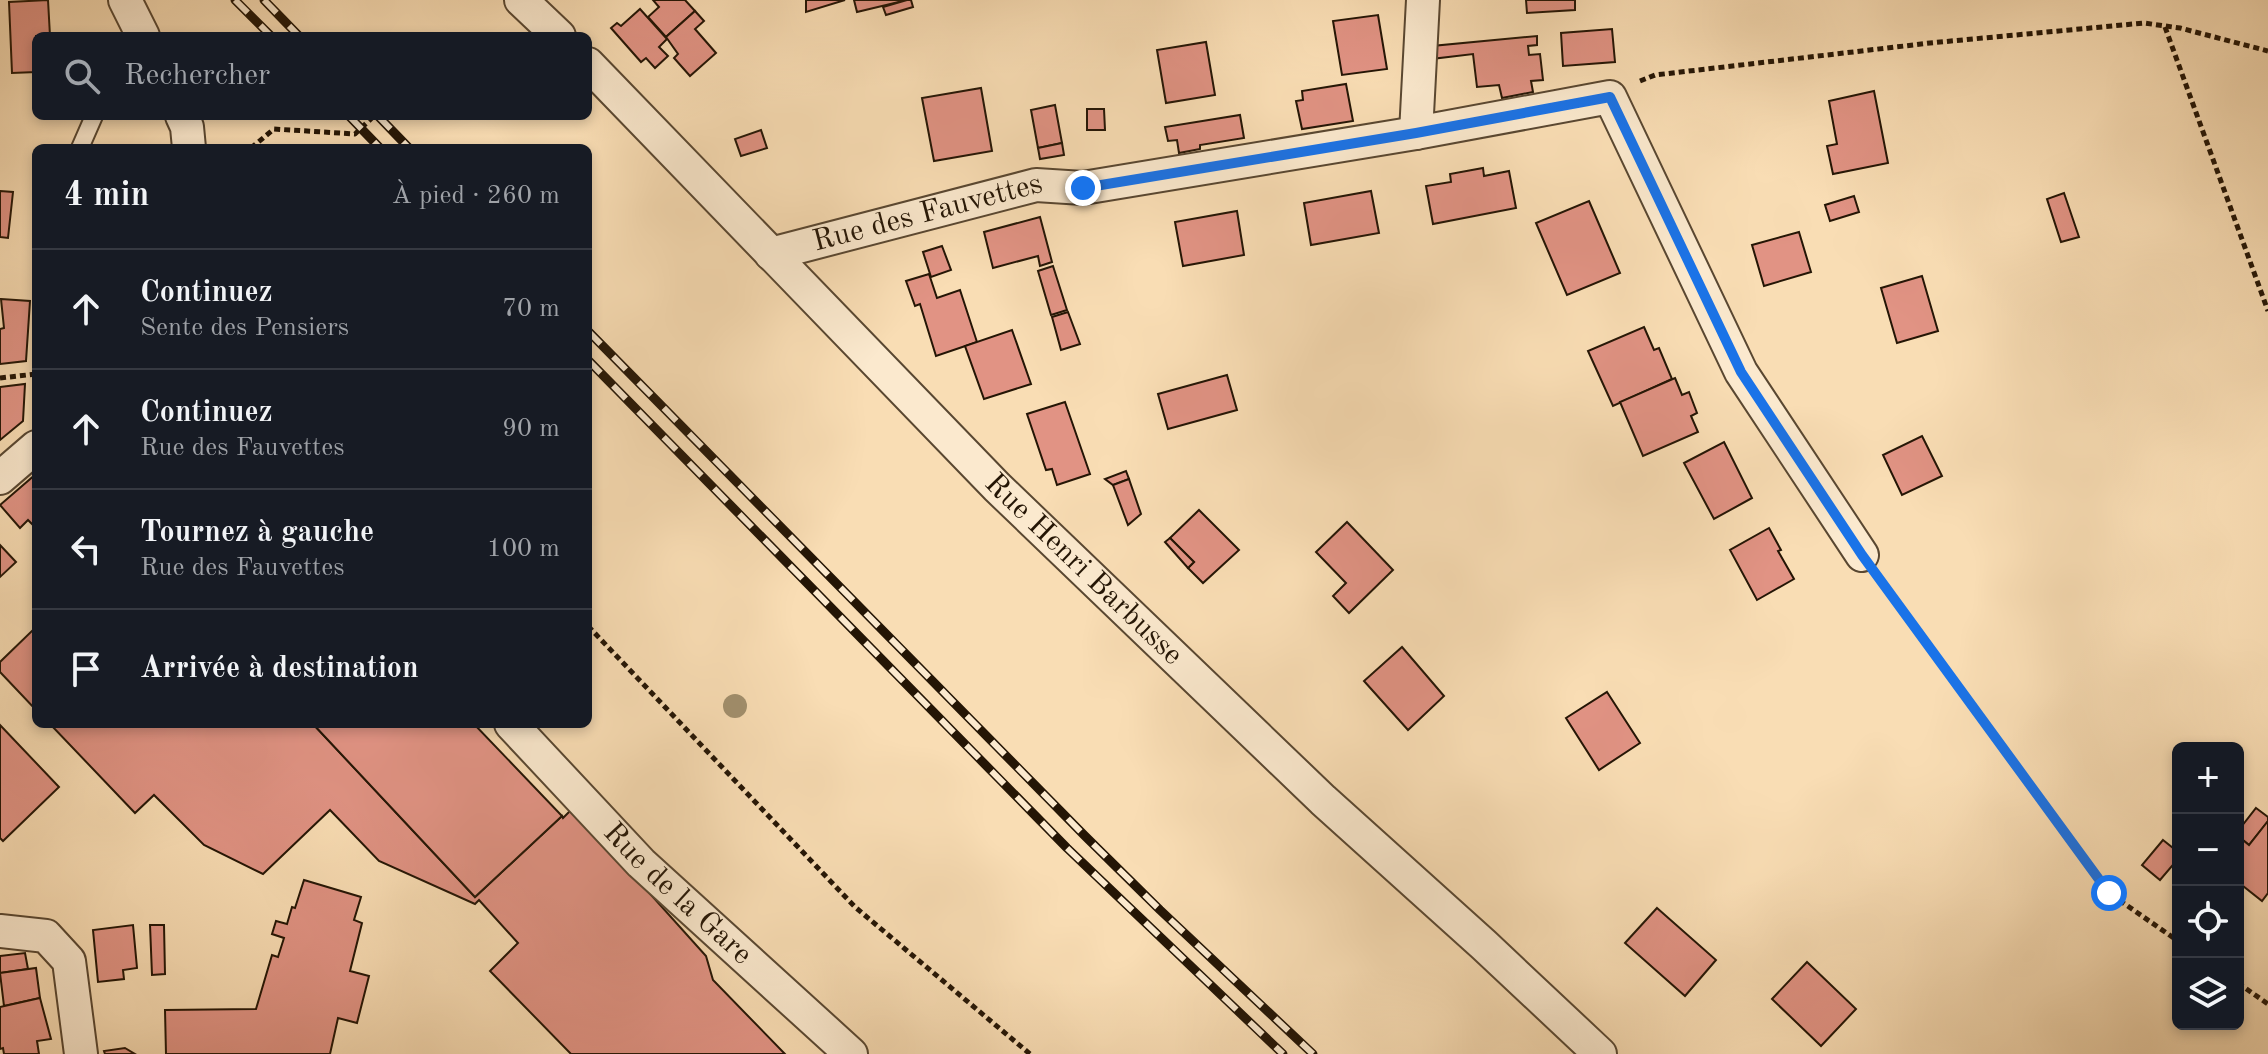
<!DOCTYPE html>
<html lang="fr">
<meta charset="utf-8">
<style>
:root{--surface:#171b24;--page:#20242c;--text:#f1f3f6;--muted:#9ea1a6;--line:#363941}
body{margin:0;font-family:"Old Standard TT",serif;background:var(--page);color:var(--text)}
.controls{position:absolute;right:24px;bottom:24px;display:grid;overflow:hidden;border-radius:12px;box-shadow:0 4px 12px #0003}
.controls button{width:72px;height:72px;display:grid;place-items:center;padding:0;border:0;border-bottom:2px solid var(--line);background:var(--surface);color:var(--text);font:40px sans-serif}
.stop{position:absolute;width:24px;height:24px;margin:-18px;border:6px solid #1a73e8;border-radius:50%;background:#fff}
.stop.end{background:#1a73e8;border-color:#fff;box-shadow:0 2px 8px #0008}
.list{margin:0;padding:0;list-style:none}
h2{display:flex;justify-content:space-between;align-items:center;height:104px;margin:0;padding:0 32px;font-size:34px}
h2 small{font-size:26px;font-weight:400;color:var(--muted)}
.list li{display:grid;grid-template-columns:52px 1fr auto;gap:24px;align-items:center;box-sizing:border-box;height:120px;padding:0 32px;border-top:2px solid var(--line)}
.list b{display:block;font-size:30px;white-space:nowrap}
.list p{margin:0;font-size:26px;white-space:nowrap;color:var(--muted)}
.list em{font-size:26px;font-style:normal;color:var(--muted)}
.icon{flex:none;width:44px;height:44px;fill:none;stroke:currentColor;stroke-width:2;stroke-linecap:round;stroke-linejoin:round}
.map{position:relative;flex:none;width:2268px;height:1054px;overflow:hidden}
.search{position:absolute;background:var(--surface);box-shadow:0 4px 12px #0003;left:32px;top:32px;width:560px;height:88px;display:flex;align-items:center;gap:20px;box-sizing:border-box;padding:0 28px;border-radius:12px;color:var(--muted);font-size:30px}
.panel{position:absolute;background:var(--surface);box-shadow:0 4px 12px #0003;left:32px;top:144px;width:560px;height:584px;border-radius:12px}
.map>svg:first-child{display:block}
</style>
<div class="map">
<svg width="2268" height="1054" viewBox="0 0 2268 1054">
<rect width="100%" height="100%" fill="#f9ddb4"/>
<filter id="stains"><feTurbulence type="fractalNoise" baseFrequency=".0025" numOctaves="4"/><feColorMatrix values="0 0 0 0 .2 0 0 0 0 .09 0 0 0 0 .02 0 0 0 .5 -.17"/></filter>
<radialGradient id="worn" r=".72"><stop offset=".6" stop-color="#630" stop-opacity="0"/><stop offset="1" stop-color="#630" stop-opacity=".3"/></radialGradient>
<g fill="#e19384" stroke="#241505" stroke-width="2">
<path d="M48 0 50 36H36V72L12 73 9 2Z"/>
<path d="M653 0H685L695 11 666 37 648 17 659 7Z"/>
<path d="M806 0H845L806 12Z"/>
<path d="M854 0H907L857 12Z"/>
<path d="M907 0H911L913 7 886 15 883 7Z"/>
<path d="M1526 0H1575V10L1527 13Z"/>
<path d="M640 9 667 39 659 47 668 56 655 68 646 58 641 62 611 28 617 23 621 26Z"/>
<path d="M695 11 704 21 695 29 716 53 690 76 674 58 678 54 666 37Z"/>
<path d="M1378 15 1387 69 1342 75 1333 21Z"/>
<path d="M1612 29 1615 62 1563 66 1561 33Z"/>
<path d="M1537 36V45L1528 46 1529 55 1540 54 1543 80 1531 81 1533 92 1502 98 1499 85 1477 87 1473 54 1431 59 1432 46Z"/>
<path d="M1206 42 1215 95 1166 103 1157 50Z"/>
<path d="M1346 84 1353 121 1302 129 1296 101 1303 100 1302 91Z"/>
<path d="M981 88 992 151 934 161 922 98Z"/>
<path d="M1874 91 1888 163 1833 174 1827 146 1837 144 1829 101Z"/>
<path d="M1055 105 1062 143 1038 148 1031 110Z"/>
<path d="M1087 109H1104L1105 130H1087Z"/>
<path d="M1240 115 1244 138 1200 145V149L1179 153 1177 140 1168 141 1165 127Z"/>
<path d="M761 130 767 148 741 156 735 139Z"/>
<path d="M1062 143 1064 155 1040 159 1038 148Z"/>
<path d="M1483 168 1484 176 1509 171 1516 208 1433 224 1426 186 1451 182 1450 174Z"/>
<path d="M0 191 13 192 8 238 0 237Z"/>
<path d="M1371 191 1379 233 1311 245 1304 203Z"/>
<path d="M2064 193 2079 237 2061 242 2047 199Z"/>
<path d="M1854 196 1859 212 1830 221 1825 205Z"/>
<path d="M1589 201 1620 273 1567 295 1536 223Z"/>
<path d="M1237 211 1244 255 1183 266 1175 222Z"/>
<path d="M1040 217 1052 262 1040 266 1038 256 993 268 984 232Z"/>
<path d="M1799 232 1811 272 1764 286 1752 245Z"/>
<path d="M942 246 951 270 931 277 923 252Z"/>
<path d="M1053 266 1067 310 1051 315 1038 271Z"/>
<path d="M929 274 937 298 960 290 977 342 936 356 920 304 915 306 906 281Z"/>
<path d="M1922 276 1938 331 1897 343 1881 288Z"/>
<path d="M1 299 30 301 26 361 0 364V329L4 328Z"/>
<path d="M1068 312 1080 344 1061 350 1052 317Z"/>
<path d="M1644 327 1654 350 1659 348 1672 379 1613 406 1588 351Z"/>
<path d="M1012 330 1031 384 984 399 965 346Z"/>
<path d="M1227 375 1237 410 1168 429 1158 394Z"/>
<path d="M1675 378 1682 395 1689 392 1697 413 1691 416 1698 432 1643 456 1620 402Z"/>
<path d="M25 384 23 421 0 440V387Z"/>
<path d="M1065 402 1090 474 1057 485 1052 469 1046 470 1027 414Z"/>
<path d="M1922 436 1942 476 1902 495 1883 455Z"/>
<path d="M1724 442 1752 498 1714 519 1684 463Z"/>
<path d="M1126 471 1129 479 1113 485 1105 479Z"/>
<path d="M36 474V528L28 520 20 528 0 505Z"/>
<path d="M1129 479 1141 514 1128 525 1113 485Z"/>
<path d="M1199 510 1239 550 1203 583 1188 568 1194 562 1170 538Z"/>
<path d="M1347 522 1393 570 1349 613 1333 596 1346 583 1316 552Z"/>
<path d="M1769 528 1781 550 1778 551 1794 579 1757 600 1730 550Z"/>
<path d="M1170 538 1194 562 1188 568 1165 542Z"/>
<path d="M0 545 16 562 0 577Z"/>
<path d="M36 627V710L0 672V662Z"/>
<path d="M1402 647 1444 696 1408 730 1364 681Z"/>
<path d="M1607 692 1640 743 1599 770 1566 718Z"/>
<path d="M50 724H313L475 897 562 816 563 818 573 808 706 956 713 980 785 1054H571L490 971 518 943 479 900 475 904 379 861 330 810 263 874 204 845 154 795 135 813Z"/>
<path d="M313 724H474L562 816 475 897Z"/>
<path d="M0 725 59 787 3 841 0 838Z"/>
<path d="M2256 808 2268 817V821L2249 845 2238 836V831Z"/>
<path d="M2268 821V893L2262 901 2238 882V836L2249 845Z"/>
<path d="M2163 840 2178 852V859L2160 880 2142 865Z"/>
<path d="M304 880 361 897 354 920 362 923 350 971 369 976 357 1023 338 1018 330 1054H166L165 1010 256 1009 272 955 278 957 284 938 272 934 276 921 287 924 292 907 295 908Z"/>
<path d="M1657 908 1716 960 1685 996 1625 943Z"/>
<path d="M133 925 137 968 123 970 124 979 98 982 93 930Z"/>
<path d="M150 925H164L165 974 152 975Z"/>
<path d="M25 953 28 969 0 973V956Z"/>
<path d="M1807 962 1856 1009 1821 1046 1772 999Z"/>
<path d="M36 968 40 998 4 1006 0 973Z"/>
<path d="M40 998 51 1039 37 1041 39 1054H4L3 1048 0 1049V1007Z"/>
<path d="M125 1048 135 1054H105L104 1051Z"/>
</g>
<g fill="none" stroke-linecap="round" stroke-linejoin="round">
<g stroke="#594731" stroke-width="20">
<path id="lane" d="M80 148 94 116"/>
</g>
<g stroke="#594731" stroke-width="36">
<g id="street">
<path d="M125 0 143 36"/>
<path d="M521 0 559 36"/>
<path id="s1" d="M588 64 997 487 1323 800 1484 945 1600 1054"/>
<path d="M182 116 187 127 189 148"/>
<path d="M1416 133 1423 0"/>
<path id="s2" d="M771 254 1036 185 1083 188 1416 133 1610 97 1741 372 1862 555"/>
<path d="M0 478 36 447"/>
<path id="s3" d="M511 724 641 863 851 1054"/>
<path d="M0 931 46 936 69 961 81 1054"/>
</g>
</g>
<g stroke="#241505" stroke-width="5" stroke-dasharray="6 4" stroke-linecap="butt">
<path d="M2165 27 2268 311"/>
<path d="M1640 81 1655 75 1930 43 2144 23 2180 28 2268 51"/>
<path d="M251 148 274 129 355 134 374 116"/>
<path d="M0 378 36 374"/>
<path d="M1881 580 2109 893 2178 941"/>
<path d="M588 626 855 907 1030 1054"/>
<path d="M2238 983 2268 1004"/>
</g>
<use href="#lane" stroke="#fbe9ce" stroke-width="16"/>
<use href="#street" stroke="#fbe9ce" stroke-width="32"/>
<g stroke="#241505" stroke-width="9">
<g id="rail">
<path d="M235 0 271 36"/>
<path d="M264 0 299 36"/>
<path d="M349 116 380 148"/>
<path d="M378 116 409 148"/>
<path d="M588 331 1085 836 1160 910 1313 1054"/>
<path d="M588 360 1067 848 1283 1054"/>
</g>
</g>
<use href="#rail" stroke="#fbe9ce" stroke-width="6" stroke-dasharray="18" stroke-linecap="butt"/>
</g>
<circle fill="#a2906e" cx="735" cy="706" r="12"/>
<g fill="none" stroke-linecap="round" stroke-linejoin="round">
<path stroke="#1a73e8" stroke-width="10" d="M1083 188 1416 133 1610 97 1741 372 1862 555 2109 893"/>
</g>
<g text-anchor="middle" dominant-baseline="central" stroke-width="8" stroke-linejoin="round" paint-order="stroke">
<g font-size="30" fill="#241505" stroke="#fbe9ce">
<text stroke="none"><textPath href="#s2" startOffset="162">Rue des Fauvettes</textPath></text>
<text stroke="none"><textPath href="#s1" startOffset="708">Rue Henri Barbusse</textPath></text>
<text stroke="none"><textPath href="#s3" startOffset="238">Rue de la Gare</textPath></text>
</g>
</g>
<rect width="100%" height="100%" filter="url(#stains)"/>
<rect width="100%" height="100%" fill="url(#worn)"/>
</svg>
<div class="controls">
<button>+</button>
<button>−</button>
<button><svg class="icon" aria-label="locate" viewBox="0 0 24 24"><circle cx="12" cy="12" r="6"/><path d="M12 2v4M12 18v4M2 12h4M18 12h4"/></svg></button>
<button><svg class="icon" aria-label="layers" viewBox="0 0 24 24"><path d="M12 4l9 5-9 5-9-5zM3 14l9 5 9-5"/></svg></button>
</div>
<div class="stop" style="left:2109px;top:893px"></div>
<div class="stop end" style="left:1083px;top:188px"></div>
<div class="search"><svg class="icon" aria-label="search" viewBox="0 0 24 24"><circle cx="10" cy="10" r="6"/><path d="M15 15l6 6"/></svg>Rechercher</div>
<section class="panel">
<h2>4 min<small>À pied · 260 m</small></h2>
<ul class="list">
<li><svg class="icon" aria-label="ahead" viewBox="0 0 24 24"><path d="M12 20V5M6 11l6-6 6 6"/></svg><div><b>Continuez</b><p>Sente des Pensiers</p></div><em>70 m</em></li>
<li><svg class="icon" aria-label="ahead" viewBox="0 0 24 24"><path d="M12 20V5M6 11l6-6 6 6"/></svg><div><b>Continuez</b><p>Rue des Fauvettes</p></div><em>90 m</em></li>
<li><svg class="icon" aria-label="left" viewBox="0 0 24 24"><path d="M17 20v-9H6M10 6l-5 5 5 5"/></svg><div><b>Tournez à gauche</b><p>Rue des Fauvettes</p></div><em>100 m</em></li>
<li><svg class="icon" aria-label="arrive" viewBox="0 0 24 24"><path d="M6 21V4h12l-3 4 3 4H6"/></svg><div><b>Arrivée à destination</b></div></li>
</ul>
</section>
</div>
